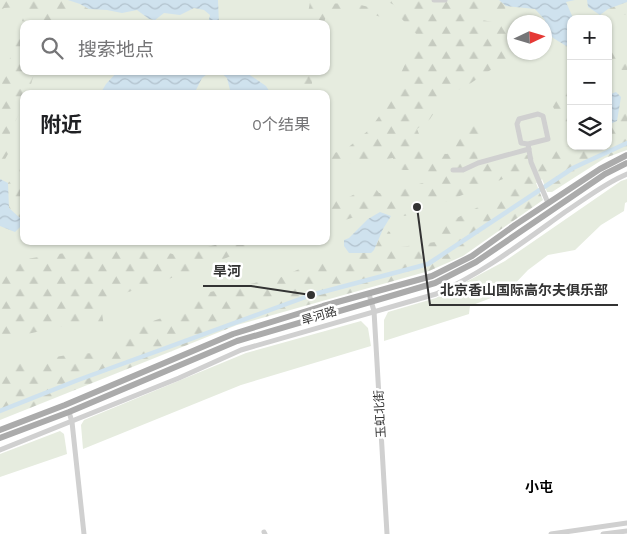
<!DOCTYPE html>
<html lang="zh">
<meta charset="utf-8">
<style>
:root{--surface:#fff;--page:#f2f2f2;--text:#202124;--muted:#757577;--line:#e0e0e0}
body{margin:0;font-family:"Work Sans","Noto Sans SC",sans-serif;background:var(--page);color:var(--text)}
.controls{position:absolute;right:15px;top:15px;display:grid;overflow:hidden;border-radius:10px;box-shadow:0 1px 4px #0004}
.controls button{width:45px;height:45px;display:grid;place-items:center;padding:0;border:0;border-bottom:1px solid var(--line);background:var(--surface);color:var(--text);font:25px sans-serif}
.compass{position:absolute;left:507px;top:15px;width:45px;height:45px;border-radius:50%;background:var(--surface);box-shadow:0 1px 4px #0004;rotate:86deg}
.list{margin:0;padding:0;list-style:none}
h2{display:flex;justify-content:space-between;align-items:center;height:65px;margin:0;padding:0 20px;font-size:21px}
h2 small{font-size:16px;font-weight:400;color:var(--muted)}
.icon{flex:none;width:28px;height:28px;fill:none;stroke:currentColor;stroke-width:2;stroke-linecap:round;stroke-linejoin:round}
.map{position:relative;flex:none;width:627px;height:534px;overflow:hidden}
.search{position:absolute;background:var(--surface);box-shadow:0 1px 4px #0004;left:20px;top:20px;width:310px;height:55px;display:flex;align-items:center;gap:12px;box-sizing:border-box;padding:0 18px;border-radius:10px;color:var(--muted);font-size:19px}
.panel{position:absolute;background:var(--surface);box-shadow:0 1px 4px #0004;left:20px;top:90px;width:310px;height:155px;border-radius:10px}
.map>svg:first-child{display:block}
</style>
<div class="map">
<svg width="627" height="534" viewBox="0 0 627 534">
<defs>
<pattern id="forest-firs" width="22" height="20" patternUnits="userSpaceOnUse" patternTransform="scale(1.25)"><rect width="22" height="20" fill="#e6ecdf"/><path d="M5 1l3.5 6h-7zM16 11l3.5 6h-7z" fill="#c6cbc0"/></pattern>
<pattern id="water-waves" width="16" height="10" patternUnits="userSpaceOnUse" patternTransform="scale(1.25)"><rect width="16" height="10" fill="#cfe2ee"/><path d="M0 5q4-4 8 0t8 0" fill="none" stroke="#b2c2cd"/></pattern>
</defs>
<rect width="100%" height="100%" fill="#fff"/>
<g fill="#e6ecdf" fill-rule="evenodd">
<path d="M0 0H627V135L608 143V19H571V146L583 153 536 183 481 231 0 401ZM514 22H544V52H514ZM24 24H326V71H24ZM24 94H326V241H24Z"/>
<path d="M627 179V202L625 203 624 211 601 225 575 250 548 255 528 270 507 292 470 306 469 314 384 341V320L388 312 436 298 505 261 621 181Z"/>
<path d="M361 321 368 328 371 346 241 385 83 449 81 425 84 420 246 353Z"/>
<path d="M60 431 64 434 67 454 0 477V454Z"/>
</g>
<g fill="url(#forest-firs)">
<path d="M0 0H68L80 4 89 9C74 10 58 8 51 24H24V71H35L28 94H24V103L10 133 11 142 8 154 0 168V89L24 15 17 7 4 8 0 12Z"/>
<path d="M308 0H328L329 4C366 0 393 12 415 43L421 39 399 16 400 13 394 5 385 0H499L506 6 505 10 469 11 471 18 514 26V52L533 53 525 60 507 62 498 65 468 85 444 97 430 119 417 129 421 139 431 151 446 154 452 153C461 138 464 123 484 124L475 143 479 166 530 154 571 146H608V125L617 121 619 104 627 99V150L605 158 552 192H547L542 179 536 183 543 200 463 256 429 271 237 325 0 420V373L14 364 73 354 95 353 122 339 132 325 150 322 185 310 210 292 279 278 306 266 348 258 349 253C377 253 372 255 383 229L390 232 394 248 435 242 447 223 486 203 516 183 520 178 518 173 442 203 405 216 378 210 335 223 331 214 326 210V193L334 194 339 202 367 188 374 187 379 193H387L426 182V170C412 168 407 173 393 167V158L365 163 326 165V154L344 151 370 129 385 108 412 49C410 41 407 38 402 32 379 9 358 12 329 10L323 24H306L310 2Z"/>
<path d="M627 2V14L608 19 600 15 608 9Z"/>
<path d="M544 29 547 33 567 38 571 31V53L545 46Z"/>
<path d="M608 43 616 49 627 53V70H622L608 63Z"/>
<path d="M298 71H313L311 94H301Z"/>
<path d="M566 87 571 101 569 110 571 114V145L548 96Z"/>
<path d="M24 153V192L21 195 24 198V231L19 230 21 226 20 218 9 208 8 183 19 173Z"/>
<path d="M230 241H268L199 269 113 297 101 306 104 327 72 324 23 335H0V263L65 253 143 247 177 255Z"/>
</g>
<g fill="url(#water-waves)">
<path d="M68 0H218L219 24H208L210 15 204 10 194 8 180 15 164 13 155 20 149 19 137 10 122 13 107 10 89 9 80 4Z"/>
<path d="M499 0H575L566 2 573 18 571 19C571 28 567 36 569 44L566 46C554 38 543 35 545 20L535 9 506 6Z"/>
<path d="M587 0H627V2L608 9 600 15 588 7Z"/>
<path d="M118 71H211L202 78 194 94H100L106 84Z"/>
<path d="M219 71H244L266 86 271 94H231L227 78Z"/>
<path d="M616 92 621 97 617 121 608 125V95Z"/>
<path d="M0 179 8 183 9 208 20 218 21 226 15 232 0 226Z"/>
<path d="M380 212 391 216 383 229 374 250 371 253H349L344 246V240L349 238 368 219Z"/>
</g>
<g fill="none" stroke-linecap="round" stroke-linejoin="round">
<path stroke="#cfe2ee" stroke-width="4.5" d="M0 411 78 380 311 295 428 264 573 168 627 143"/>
<g stroke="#d0d0d0" stroke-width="5">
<path d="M434 0H445"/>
<path d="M528 144 521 143 517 124 519 119 538 114 543 116 548 139 528 144 531 162 548 203"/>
<path d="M453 170H463L478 163 529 149"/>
<path d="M369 294 374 311 387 534"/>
<path d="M69 412 72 422 84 534"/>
<path d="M0 450 179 378 241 350 436 294C483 273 523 242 565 212 585 199 605 183 627 174"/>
<path d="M264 532 265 534"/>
<path d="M551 534 627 523"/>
<path d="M603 534 627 531"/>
</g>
<g stroke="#ababab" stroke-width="6">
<path d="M0 430 65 405 233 334 323 306 432 276 472 256 515 225 600 169 627 155"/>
<path d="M0 438 69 412 237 341 435 283 476 262 605 174 627 163"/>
</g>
</g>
<g text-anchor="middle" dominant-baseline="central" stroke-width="5" stroke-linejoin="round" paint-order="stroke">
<g font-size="12" fill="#333" stroke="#fff">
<text transform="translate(319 316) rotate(-17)">旱河路</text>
<text transform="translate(380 414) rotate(-93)">玉虹北街</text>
</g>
<g font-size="14" font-weight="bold" fill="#000" stroke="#fff">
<text x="539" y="487">小屯</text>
</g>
</g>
<path fill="none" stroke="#333" stroke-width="2" d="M311 295L251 286H203M417 207L430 305H618"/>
<g fill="#333" stroke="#fff" stroke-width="2">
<circle cx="311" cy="295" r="5"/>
<circle cx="417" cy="207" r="5"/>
</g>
<g font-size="14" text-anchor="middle" font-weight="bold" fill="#333" stroke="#fff" stroke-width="5" stroke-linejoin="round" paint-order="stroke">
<text x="227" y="276">旱河</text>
<text x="524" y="295">北京香山国际高尔夫俱乐部</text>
</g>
</svg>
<div class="controls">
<button>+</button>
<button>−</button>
<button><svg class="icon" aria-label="layers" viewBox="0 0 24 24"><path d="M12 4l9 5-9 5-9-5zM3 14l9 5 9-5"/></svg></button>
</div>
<svg class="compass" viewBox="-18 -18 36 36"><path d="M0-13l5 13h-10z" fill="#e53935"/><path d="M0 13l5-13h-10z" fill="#757577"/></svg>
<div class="search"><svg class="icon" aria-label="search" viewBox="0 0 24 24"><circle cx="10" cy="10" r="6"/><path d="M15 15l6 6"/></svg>搜索地点</div>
<section class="panel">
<h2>附近<small>0个结果</small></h2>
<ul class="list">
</ul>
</section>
</div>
